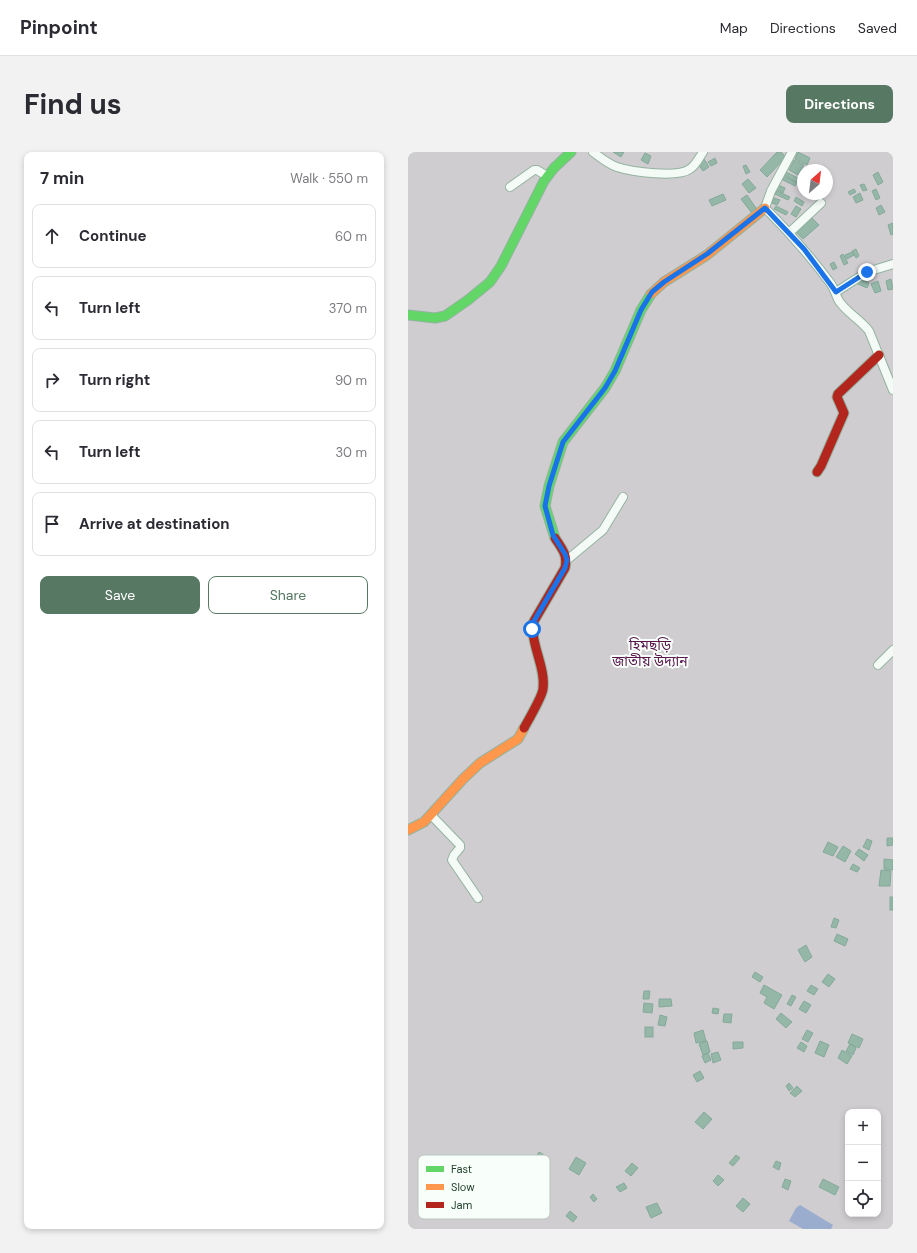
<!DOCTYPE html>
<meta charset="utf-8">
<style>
:root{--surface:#fff;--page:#f2f2f3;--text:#2b2b33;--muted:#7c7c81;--line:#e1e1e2;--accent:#577863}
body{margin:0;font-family:"DM Sans","Noto Sans Bengali",sans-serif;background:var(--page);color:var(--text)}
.controls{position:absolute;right:12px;bottom:12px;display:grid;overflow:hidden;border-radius:8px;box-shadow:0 2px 6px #0003}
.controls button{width:36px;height:36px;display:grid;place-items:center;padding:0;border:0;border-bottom:1px solid var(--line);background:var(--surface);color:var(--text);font:20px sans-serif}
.compass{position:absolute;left:389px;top:12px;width:36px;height:36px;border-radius:50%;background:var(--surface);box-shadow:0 2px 6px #0003;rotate:28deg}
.stop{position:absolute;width:12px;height:12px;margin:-9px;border:3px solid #1a73e8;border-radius:50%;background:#fff}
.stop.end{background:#1a73e8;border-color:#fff;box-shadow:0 1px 4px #0008}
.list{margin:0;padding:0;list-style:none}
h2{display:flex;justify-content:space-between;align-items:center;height:52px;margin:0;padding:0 16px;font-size:17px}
h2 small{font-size:13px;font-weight:400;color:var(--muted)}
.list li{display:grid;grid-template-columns:26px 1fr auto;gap:12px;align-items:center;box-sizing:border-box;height:64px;margin:0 8px 8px;padding:0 8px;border:1px solid var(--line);border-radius:8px}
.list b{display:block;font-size:15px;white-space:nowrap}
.list em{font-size:13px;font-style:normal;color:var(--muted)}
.actions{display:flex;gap:8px;padding:12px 16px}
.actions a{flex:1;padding:9px 0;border:1px solid var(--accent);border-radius:8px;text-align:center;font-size:14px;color:var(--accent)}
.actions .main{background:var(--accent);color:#fff}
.icon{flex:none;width:22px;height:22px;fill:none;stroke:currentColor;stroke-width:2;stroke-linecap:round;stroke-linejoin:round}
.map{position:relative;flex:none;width:485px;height:1077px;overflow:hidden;border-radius:8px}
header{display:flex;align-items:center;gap:24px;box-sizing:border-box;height:56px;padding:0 20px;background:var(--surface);border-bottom:1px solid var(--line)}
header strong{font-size:19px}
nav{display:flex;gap:22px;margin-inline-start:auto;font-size:14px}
.intro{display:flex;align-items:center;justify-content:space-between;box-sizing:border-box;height:96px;padding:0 24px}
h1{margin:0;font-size:28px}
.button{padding:10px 18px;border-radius:8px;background:var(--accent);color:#fff;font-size:14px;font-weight:700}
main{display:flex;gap:24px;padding:0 24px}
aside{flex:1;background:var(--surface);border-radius:8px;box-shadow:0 2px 6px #0003}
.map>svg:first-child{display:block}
</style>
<header>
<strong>Pinpoint</strong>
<nav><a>Map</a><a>Directions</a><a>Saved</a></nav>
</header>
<div class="intro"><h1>Find us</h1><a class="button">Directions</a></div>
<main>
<aside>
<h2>7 min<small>Walk · 550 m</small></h2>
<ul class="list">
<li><svg class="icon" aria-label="ahead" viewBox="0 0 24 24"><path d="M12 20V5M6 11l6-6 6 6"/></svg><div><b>Continue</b></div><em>60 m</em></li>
<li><svg class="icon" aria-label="left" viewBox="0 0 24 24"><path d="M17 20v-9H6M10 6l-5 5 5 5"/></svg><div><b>Turn left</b></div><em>370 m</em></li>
<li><svg class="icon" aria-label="right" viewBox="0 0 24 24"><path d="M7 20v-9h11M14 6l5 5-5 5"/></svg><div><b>Turn right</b></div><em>90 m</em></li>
<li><svg class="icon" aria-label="left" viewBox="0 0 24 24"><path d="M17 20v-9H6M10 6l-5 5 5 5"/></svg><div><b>Turn left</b></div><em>30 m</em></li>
<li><svg class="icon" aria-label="arrive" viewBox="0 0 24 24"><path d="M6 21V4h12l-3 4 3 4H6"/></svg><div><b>Arrive at destination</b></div></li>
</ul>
<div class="actions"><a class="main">Save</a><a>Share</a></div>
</aside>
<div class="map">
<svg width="485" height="1077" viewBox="0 0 485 1077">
<rect width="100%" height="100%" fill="#b8dfc6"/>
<path fill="#d0cdd1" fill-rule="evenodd" d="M0 0H485V1077H0ZM395 18H419V42H395ZM440 960H470V1062H440Z"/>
<path fill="#9aadcf" d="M392 1053 425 1073 423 1077H395L381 1069 388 1056Z"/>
<g fill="#94b7a8" stroke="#84a999">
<path d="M205 0H216L213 5Z"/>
<path d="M369 0H373L378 5 359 25 352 18Z"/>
<path d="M390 0 402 6 399 13 387 7Z"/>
<path d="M237 1 243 4 240 12 233 8Z"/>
<path d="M307 6 309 11 303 14 300 10Z"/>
<path d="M296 7 301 15 295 19 290 12Z"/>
<path d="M386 8 396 13 390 23 381 18Z"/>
<path d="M338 13 342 20 338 22 335 14Z"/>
<path d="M378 20 390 26 388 30 376 23Z"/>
<path d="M470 20 475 30 470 33 465 23Z"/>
<path d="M375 24 389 31 387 34 373 27Z"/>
<path d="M340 27 348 36 341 41 334 32Z"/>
<path d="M456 32 459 38 455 39 452 33Z"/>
<path d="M370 33 377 36 375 41 368 37Z"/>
<path d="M446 37 448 40 442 43 440 40Z"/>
<path d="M468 37 472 46 468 48 464 39Z"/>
<path d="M369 39 382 45 380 48 367 42Z"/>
<path d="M452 41 455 48 448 51 445 45Z"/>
<path d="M315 42 318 48 304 54 301 48Z"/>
<path d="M339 43 348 56 343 60 333 47Z"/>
<path d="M388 45 396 50 394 54 386 49Z"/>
<path d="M366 46 372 48 369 53 364 51Z"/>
<path d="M473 53 477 60 471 63 468 56Z"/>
<path d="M368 54 380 60 378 63 366 57Z"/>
<path d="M388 54 393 57 388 65 383 62Z"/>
<path d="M403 65 411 73 395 87 388 80Z"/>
<path d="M485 71V82L483 83 480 73Z"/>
<path d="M448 97 451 104 448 106 444 99Z"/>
<path d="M444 100 446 103 439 107 437 103Z"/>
<path d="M435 102 440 111 436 113 432 104Z"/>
<path d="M426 110 429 116 425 118 422 112Z"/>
<path d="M453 127 461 131 459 136 450 132Z"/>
<path d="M483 127 485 137 480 138 478 129Z"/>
<path d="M470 129 473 139 467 141 463 132Z"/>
<path d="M479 686H485V693L479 694Z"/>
<path d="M459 687 464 689 461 698 455 695Z"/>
<path d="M420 690 430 695 425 704 415 700Z"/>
<path d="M435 694 443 699 437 710 428 705Z"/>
<path d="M451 697 460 703 456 709 447 702Z"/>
<path d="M476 707 485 708V718L476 717Z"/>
<path d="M445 712 452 716 449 720 442 717Z"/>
<path d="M473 718 483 719 482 734H471Z"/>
<rect x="482" y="745" width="3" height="13"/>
<path d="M426 766 431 768 428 776 423 775Z"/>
<path d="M429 782 440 787 437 794 426 789Z"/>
<path d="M398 793 404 805 397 810 390 798Z"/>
<path d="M347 820 355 825 352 830 344 825Z"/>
<path d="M420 822 427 827 421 835 414 830Z"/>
<path d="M356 833 374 843 366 857 356 851 359 845 352 841Z"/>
<path d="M403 833 410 837 406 843 399 839Z"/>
<path d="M236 839H242L241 847H235Z"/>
<path d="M384 843 388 845 383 854 379 852Z"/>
<path d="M251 847H263L264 854 251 855Z"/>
<path d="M396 849 403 853 398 861 391 857Z"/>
<path d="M236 851 245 852 244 861 235 860Z"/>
<path d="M305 856 311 857 310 862 304 861Z"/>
<path d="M373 861 384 870 378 876 368 867Z"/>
<path d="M316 862H324L323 871 315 870Z"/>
<path d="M252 863 259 865 257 874 250 873Z"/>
<rect x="237" y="875" width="8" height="10"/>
<path d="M295 878 298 889 288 891 286 881Z"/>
<path d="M399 878 405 881 400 890 394 887Z"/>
<path d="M444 882 455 887 451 896 440 891Z"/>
<path d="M299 889 302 900 295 903 291 892Z"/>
<path d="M412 889 421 893 416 905 407 901Z"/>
<path d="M325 890H335V896L325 897Z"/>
<path d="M393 890 399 894 396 900 389 896Z"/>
<path d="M442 892 448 896 445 903 438 899Z"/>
<path d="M434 898 444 904 439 912 430 906Z"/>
<path d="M310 900 313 908 305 911 303 902Z"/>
<path d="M300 901 303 908 297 911 294 904Z"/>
<path d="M292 919 296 926 289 930 285 923Z"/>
<path d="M381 931 385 936 381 939 378 934Z"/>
<path d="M389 934 394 939 387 945 382 941Z"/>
<path d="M296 960 304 967 295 977 287 970Z"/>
<path d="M131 1000 136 1003 132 1010 127 1007Z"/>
<path d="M328 1003 332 1006 325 1014 321 1011Z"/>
<path d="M168 1005 178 1011 171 1023 161 1017Z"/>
<path d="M368 1009 373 1011 371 1018 365 1015Z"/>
<path d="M224 1011 230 1016 223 1024 217 1019Z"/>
<path d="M310 1023 316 1028 310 1034 305 1029Z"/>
<path d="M377 1027 383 1029 380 1038 374 1035Z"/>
<path d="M415 1027 431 1035 427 1043 411 1035Z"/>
<path d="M216 1031 219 1036 212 1040 208 1035Z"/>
<path d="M185 1042 189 1047 186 1050 182 1045Z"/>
<path d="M335 1046 342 1052 335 1060 328 1054Z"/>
<path d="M249 1051 254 1061 243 1066 238 1055Z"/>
<path d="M162 1059 169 1065 165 1070 158 1064Z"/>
</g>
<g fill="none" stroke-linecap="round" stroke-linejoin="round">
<g stroke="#94b3a0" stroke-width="10">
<g id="street">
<path d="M185 0C193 6 200 12 209 15 224 20 270 26 282 17 288 13 291 6 295 0"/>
<path d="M384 0 363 39 357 56C381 80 403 105 423 132 427 138 428 144 431 149 439 161 453 168 461 179L485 238"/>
<path d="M102 35 126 18H129L139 24"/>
<path d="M382 80 413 51"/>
<path d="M428 140 459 120 485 112"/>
<path d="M159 408 195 378 215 345"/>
<path d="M470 513 485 498"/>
<path d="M23 663 52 693V696L46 703 44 708 70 746"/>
</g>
</g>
<g stroke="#94b3a0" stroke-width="11">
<g id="fast">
<path d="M0 163 27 166 37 164 60 148 82 130 93 114 136 29 146 16 163 0"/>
<path d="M147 386 137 354 141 334 155 290 197 236 207 219 233 158 243 142"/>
</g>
</g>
<g stroke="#94b3a0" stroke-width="11">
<g id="slow">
<path d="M243 142 256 130 299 103 357 56"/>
<path d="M0 678 16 670 55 627 72 611 110 587 116 576"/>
</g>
</g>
<g stroke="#94b3a0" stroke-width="11">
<g id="jam">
<path d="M409 320 413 314 436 261 429 245 430 242 471 203"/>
<path d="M116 576C121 567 134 545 135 537 138 514 121 491 126 469L157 416C160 403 154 397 147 386"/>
</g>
</g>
<use href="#street" stroke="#f4faf6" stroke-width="8"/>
<use href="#fast" stroke="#63d668" stroke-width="9"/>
<use href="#slow" stroke="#ff974d" stroke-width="9"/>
<use href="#jam" stroke="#b3261e" stroke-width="9"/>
</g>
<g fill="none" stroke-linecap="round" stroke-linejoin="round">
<path stroke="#1a73e8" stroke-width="5" d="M124 477 126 469 157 416 159 408 157 402 145 383 137 354 141 334 155 290 197 236 207 219 233 158 244 140 256 130 299 102 357 56 396 97 428 140 459 120"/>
</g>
<g text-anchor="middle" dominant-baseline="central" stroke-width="4" stroke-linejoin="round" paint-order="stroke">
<g font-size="14" fill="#59174e" stroke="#f8fffa">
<text x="242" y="493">হিমছড়ি<tspan x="242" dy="16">জাতীয় উদ্যান</tspan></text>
</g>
</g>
<rect x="10" y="1003" width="132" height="64" rx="6" fill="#f8fffa" stroke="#b8c6bd" stroke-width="1"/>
<rect x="18" y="1014" width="18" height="6" fill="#63d668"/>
<rect x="18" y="1032" width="18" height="6" fill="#ff974d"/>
<rect x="18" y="1050" width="18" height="6" fill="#b3261e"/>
<g font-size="11" fill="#23402e">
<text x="43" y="1021">Fast</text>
<text x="43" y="1039">Slow</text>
<text x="43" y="1057">Jam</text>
</g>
</svg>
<div class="controls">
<button>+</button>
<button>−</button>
<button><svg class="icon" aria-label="locate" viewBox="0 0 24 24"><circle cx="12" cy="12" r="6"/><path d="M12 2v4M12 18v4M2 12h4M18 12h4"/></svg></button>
</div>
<svg class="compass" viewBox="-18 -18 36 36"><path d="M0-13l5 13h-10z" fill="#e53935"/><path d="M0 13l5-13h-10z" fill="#7c7c81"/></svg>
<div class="stop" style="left:124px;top:477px"></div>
<div class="stop end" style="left:459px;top:120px"></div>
</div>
</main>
